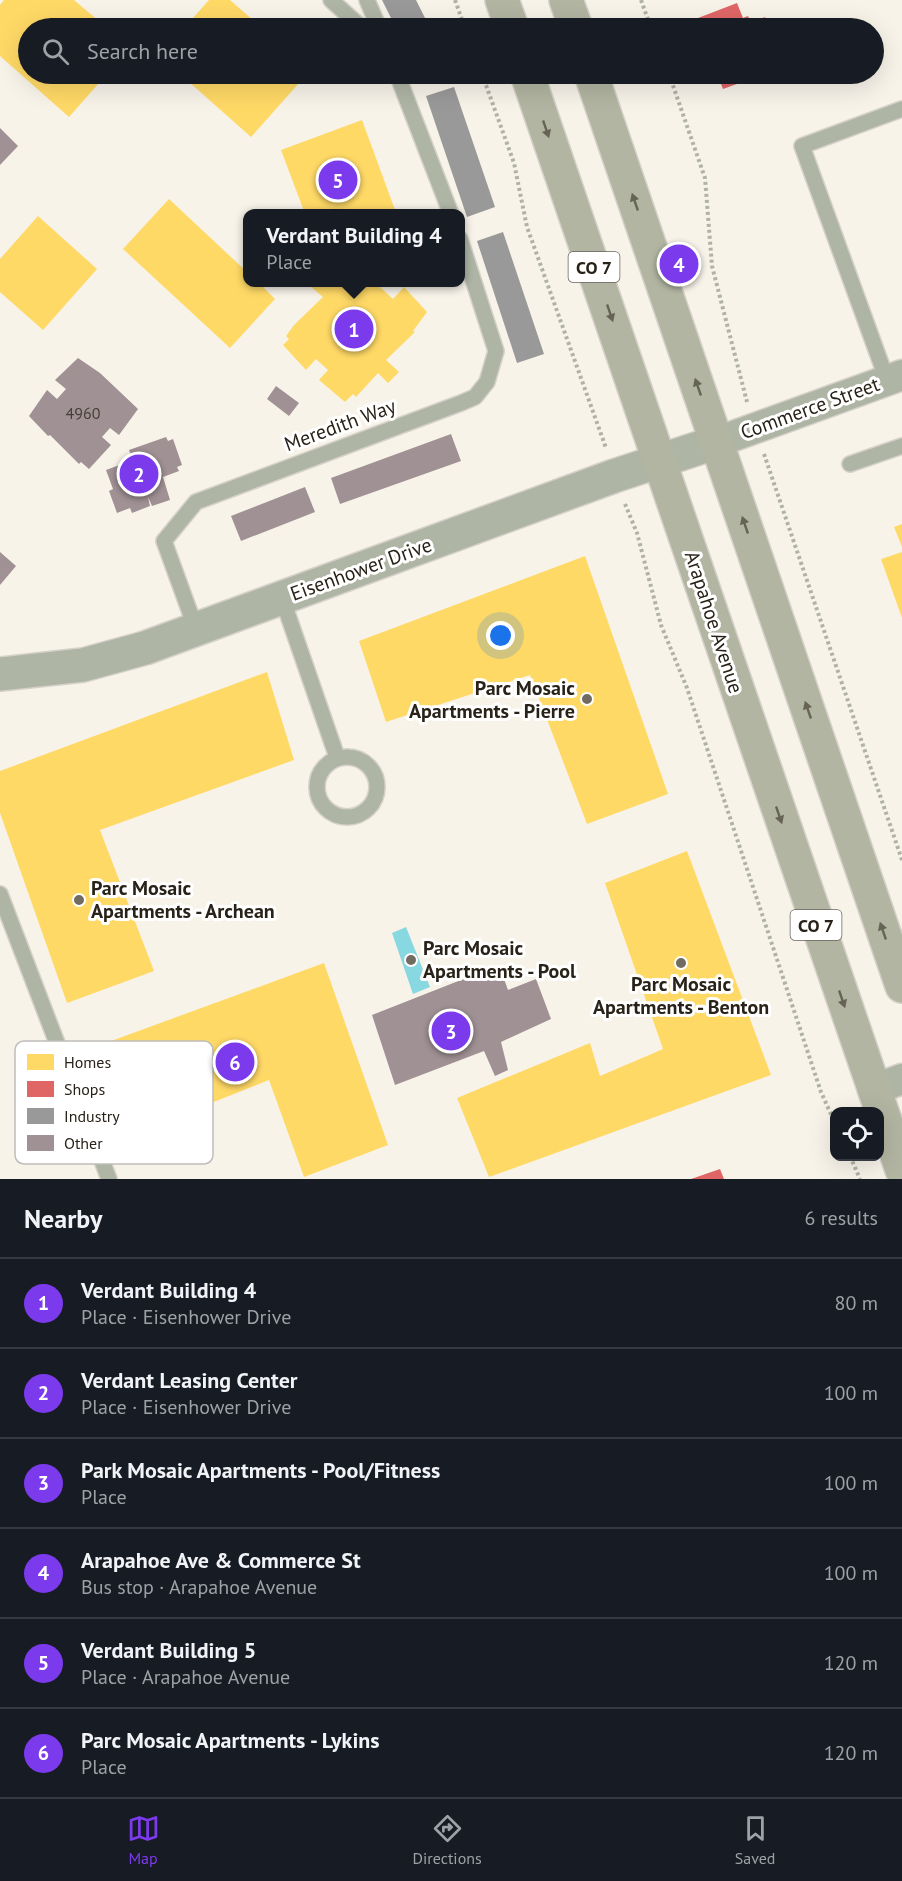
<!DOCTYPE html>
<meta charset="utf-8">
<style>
:root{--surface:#171b24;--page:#242831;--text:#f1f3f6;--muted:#9ea1a6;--line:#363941;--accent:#7c3aed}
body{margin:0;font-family:"PT Sans",sans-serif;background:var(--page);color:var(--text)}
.controls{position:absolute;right:18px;bottom:18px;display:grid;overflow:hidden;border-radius:12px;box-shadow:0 6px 24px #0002}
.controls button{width:54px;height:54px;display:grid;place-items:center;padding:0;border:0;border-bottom:2px solid var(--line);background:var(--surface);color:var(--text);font:30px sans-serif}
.you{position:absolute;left:501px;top:636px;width:21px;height:21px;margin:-15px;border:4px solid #fff;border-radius:50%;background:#1a73e8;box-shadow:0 0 0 9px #1a73e833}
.badge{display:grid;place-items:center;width:39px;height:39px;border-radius:50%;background:var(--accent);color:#fff;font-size:20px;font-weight:700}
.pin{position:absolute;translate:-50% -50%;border:3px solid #fff;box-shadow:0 2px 6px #0006}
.popup{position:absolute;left:243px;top:209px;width:222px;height:78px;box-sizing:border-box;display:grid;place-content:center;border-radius:12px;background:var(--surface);filter:drop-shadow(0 2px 4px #0005);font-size:20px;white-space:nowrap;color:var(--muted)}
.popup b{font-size:22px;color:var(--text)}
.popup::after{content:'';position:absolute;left:50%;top:100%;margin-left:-12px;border:12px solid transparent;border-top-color:var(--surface)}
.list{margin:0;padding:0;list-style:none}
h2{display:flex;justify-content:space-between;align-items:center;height:78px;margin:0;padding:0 24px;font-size:26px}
h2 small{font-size:20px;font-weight:400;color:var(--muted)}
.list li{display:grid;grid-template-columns:39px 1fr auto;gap:18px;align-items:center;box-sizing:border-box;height:90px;padding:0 24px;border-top:2px solid var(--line)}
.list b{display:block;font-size:22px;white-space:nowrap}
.list p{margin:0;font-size:20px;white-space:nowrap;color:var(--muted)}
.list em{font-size:20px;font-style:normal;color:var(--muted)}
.icon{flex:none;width:33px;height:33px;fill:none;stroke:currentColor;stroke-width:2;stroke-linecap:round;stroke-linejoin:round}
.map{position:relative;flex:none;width:902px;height:1179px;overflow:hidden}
.search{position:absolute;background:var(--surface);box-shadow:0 6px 24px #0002;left:18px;right:18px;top:18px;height:66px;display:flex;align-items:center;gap:15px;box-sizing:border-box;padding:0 21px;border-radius:33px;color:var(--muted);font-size:22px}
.sheet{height:618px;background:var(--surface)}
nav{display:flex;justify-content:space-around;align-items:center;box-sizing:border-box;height:84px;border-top:2px solid var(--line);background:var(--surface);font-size:16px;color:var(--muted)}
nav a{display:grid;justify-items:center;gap:3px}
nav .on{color:var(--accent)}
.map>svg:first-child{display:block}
</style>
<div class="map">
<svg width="902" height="1179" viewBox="0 0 902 1179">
<rect width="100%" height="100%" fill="#f8f3e9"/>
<path fill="#87d8e1" d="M406 927 430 987 413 994 392 933Z"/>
<g fill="#ffd966">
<path d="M4 0H74L107 28H28V74H107L69 117 0 56V5Z"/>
<path d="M209 0H230L262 28H184Z"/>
<path d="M180 74H307L251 137Z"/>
<path d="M362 120 395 210 386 214H305L281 150Z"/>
<path d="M169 199 248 273V282H258L275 299 230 348 123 249Z"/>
<path d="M38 216 97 269 43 330 0 292V259Z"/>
<path d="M313 282H384L380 287 393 299 404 287 427 312 413 331 415 332 386 360 399 372 388 383 378 373 356 397 353 394 345 402 319 380 328 370 316 359 306 370 283 345 289 339 286 336 294 325 323 297 310 286Z"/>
<path d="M902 524V547L894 527Z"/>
<path d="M902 552V618L881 559Z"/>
<path d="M585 556 668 794 587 824 530 675 386 722 359 641Z"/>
<path d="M267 672 294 760 100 830 154 971 67 1003 0 813V771Z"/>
<path d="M687 851 771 1075 489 1177 457 1098 590 1043 600 1076 663 1049 605 883Z"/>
<path d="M324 963 388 1145 304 1177 269 1080 138 1132 103 1044Z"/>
</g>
<g fill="#e06666">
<path d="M737 3 743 18 748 16 751 23 765 17 769 28H702L698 18Z"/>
<path d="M717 74H765L723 89Z"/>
<path d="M720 1169 724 1179H691Z"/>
</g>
<g fill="#999">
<path d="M382 0H416L430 28H396Z"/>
<path d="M418 74H442L422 83Z"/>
<path d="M454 87 495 207 467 217 426 96Z"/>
<path d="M503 232 544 354 517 363 477 241Z"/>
</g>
<g fill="#a09194">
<path d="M0 128 18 146 0 165Z"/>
<path d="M78 358 100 373 138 409 119 435 110 428 102 437 111 445 89 469 81 462 79 464 50 435 48 436 29 416 47 390 57 399 66 389 55 380Z"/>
<path d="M276 386 299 403 289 416 267 399Z"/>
<path d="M451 434 461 461 340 504 331 478Z"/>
<path d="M166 437 168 441 173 439 182 465 177 467 179 471 163 477 170 500 152 506 148 497 150 506 132 513 130 508 117 513 109 491 113 489 106 470 133 460 129 450Z"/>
<path d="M305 487 315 512 241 541 231 516Z"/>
<path d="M0 552 16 566 0 585Z"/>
<path d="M499 965 508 990 536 979 551 1019 501 1042 508 1070 495 1076 484 1051 395 1085 372 1015Z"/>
</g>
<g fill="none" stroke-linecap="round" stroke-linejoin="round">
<g stroke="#d5d1c9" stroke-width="18">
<g id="service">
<path d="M331 0 362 28"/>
<path d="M367 0 379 28"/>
<path d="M397 74 451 214"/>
<path d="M887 380 802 146 902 109"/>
<path d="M850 464 902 446"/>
<path d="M282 598 337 757"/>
<path d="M196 629 164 541 196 502 461 403 475 397 487 382 496 351 460 239"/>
<circle cx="347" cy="787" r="30"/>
<path d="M0 894 109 1179"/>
</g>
</g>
<g stroke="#d5d1c9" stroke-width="33">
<g id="minor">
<path d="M717 442 902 375"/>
<path d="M873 1090 902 1079"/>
</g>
</g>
<g stroke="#d5d1c9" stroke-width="36">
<path id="tertiary" d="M0 674 83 665 145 648 614 476 717 442"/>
</g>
<g stroke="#d5d1c9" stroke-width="36">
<g id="primary">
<path d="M502 0 512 28"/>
<path d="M566 0 576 28"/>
<path d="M527 74 902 1170"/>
<path d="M591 74 902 986"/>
</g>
</g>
<g stroke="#b0b2a6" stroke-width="4" stroke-dasharray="3 3" stroke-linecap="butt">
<path d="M455 0 465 28"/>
<path d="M641 0 651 28"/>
<path d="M482 74 514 163 527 227 606 448"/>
<path d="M669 74 705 178 712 266 747 402"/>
<path d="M764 454 902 860"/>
<path d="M625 504 637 533 661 625 687 688 821 1092 834 1121"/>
<path d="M850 1156 860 1179"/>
</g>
<use href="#service" stroke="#afb5a5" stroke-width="15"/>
<use href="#minor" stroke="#afb5a5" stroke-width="30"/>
<use href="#tertiary" stroke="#afb5a5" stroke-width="33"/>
<use href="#primary" stroke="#b1b5a1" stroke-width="33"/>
</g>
<defs><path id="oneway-solid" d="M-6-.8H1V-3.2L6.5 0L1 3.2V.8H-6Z" transform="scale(1.5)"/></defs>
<g fill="#666456">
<use href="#oneway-solid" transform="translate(546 129) rotate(71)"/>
<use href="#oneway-solid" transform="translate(635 202) rotate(-109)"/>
<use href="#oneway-solid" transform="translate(610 313) rotate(71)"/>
<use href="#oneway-solid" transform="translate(698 387) rotate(-109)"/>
<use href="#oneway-solid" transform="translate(745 525) rotate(-109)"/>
<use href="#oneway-solid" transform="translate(808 710) rotate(-109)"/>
<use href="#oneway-solid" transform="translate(779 815) rotate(71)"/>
<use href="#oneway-solid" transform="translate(883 931) rotate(-109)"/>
<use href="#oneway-solid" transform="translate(842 999) rotate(71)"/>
</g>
<g fill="#716b61" stroke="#fff" stroke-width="2">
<circle cx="587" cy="699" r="6"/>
<circle cx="79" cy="900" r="6"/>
<circle cx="411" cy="960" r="6"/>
<circle cx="681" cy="963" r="6"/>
</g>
<g text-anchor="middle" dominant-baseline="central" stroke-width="6" stroke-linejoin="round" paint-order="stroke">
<g font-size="16" fill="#463e37">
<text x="83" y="413">4960</text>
</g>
<g fill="#fff" stroke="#68645d" stroke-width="1.5">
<rect x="568.5" y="252" width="51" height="30" rx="4.5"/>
<rect x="790.5" y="910" width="51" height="30" rx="4.5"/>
</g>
<g font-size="18" font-weight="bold" fill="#282218">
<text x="594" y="267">CO 7</text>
<text x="816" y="925">CO 7</text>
</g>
<g font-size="20" fill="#282218" stroke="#fff">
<text transform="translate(810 408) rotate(-20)">Commerce Street</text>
<text transform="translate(340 425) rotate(-20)">Meredith Way</text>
<text transform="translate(361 569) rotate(-20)">Eisenhower Drive</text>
<text transform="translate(714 622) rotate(72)">Arapahoe Avenue</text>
</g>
<g font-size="20" font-weight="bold" fill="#282218" stroke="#fff" text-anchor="start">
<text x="575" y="688" text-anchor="end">Parc Mosaic<tspan x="575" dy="23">Apartments - Pierre</tspan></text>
<text x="91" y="888">Parc Mosaic<tspan x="91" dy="23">Apartments - Archean</tspan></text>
<text x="423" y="948">Parc Mosaic<tspan x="423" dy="23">Apartments - Pool</tspan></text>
<text x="681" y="984" text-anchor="middle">Parc Mosaic<tspan x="681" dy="23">Apartments - Benton</tspan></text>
</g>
</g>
<rect x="15" y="1041" width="198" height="123" rx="9" fill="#fff" stroke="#bebdba" stroke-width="1.5"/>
<rect x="27" y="1054" width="27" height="16" fill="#ffd966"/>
<rect x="27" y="1081" width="27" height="16" fill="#e06666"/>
<rect x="27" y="1108" width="27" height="16" fill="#999"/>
<rect x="27" y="1135" width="27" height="16" fill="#a09194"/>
<g font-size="16" fill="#282218">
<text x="64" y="1068">Homes</text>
<text x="64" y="1095">Shops</text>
<text x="64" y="1122">Industry</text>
<text x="64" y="1149">Other</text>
</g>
</svg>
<div class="controls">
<button><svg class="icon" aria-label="locate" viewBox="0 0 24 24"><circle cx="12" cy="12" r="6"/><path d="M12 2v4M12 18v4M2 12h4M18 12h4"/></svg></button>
</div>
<div class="you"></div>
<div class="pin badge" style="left:354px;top:329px">1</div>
<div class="popup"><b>Verdant Building 4</b>Place</div>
<div class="pin badge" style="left:139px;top:474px">2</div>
<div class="pin badge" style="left:451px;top:1031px">3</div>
<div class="pin badge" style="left:679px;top:264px">4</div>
<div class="pin badge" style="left:338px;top:180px">5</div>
<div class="pin badge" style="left:235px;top:1062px">6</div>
<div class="search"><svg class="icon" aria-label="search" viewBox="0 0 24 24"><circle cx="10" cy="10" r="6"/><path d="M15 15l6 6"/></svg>Search here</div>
</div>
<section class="sheet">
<h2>Nearby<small>6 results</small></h2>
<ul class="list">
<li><span class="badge">1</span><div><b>Verdant Building 4</b><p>Place · Eisenhower Drive</p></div><em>80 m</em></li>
<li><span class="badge">2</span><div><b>Verdant Leasing Center</b><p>Place · Eisenhower Drive</p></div><em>100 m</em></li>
<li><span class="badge">3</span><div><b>Park Mosaic Apartments - Pool/Fitness</b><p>Place</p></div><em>100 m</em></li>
<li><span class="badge">4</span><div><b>Arapahoe Ave &amp; Commerce St</b><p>Bus stop · Arapahoe Avenue</p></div><em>100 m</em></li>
<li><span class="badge">5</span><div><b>Verdant Building 5</b><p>Place · Arapahoe Avenue</p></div><em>120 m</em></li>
<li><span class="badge">6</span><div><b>Parc Mosaic Apartments - Lykins</b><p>Place</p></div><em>120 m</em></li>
</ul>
</section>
<nav>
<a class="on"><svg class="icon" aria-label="map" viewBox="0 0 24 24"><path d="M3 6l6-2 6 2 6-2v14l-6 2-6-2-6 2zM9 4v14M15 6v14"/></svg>Map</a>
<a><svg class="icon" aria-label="directions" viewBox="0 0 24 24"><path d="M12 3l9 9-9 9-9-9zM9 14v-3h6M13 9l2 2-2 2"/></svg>Directions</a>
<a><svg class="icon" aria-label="saved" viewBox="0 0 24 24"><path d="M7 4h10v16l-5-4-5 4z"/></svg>Saved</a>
</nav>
